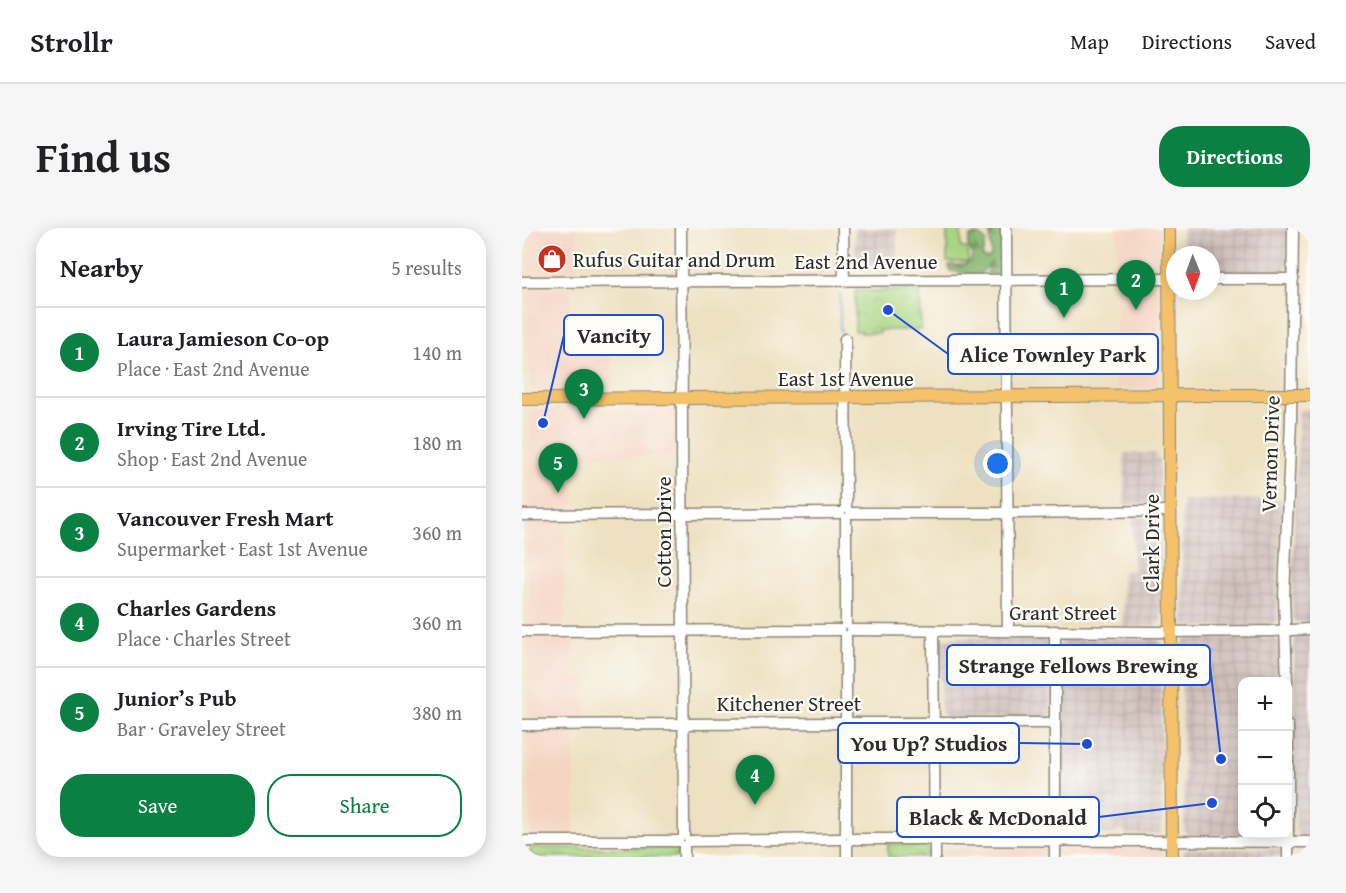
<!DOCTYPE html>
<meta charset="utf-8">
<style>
:root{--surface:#fff;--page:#f6f6f6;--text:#202124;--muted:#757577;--line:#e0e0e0;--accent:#0b8043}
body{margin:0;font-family:"Gentium Book Plus",serif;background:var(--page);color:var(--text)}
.controls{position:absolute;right:18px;bottom:18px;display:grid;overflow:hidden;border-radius:12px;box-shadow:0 3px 15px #0003}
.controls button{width:54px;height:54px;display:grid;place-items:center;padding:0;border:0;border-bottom:2px solid var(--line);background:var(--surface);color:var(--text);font:30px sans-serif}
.compass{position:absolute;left:644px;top:18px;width:54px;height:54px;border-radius:50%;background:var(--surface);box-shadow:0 3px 15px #0003;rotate:179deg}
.you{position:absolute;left:476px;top:236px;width:21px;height:21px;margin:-15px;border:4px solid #fff;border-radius:50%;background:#1a73e8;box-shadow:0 0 0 9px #1a73e833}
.badge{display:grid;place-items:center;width:39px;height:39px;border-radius:50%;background:var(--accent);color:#fff;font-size:20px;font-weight:700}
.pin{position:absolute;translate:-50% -50px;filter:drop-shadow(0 2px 3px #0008)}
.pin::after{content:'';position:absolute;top:32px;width:21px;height:18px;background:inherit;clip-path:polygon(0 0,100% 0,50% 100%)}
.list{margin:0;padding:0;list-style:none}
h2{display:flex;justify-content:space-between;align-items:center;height:78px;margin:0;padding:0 24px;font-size:26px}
h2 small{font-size:20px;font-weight:400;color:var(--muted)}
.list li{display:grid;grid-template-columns:39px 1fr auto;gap:18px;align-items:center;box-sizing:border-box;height:90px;padding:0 24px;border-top:2px solid var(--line)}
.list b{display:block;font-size:22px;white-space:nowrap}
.list p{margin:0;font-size:20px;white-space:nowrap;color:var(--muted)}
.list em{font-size:20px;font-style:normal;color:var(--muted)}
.actions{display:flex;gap:12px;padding:18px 24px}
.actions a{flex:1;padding:14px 0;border:2px solid var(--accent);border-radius:24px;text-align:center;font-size:21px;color:var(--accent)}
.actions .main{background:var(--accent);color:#fff}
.icon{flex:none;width:33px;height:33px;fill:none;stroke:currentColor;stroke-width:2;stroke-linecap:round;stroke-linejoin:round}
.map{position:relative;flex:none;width:788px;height:629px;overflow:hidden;border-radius:24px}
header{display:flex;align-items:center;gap:36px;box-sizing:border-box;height:84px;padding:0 30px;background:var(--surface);border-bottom:2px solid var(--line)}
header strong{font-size:28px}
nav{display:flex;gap:33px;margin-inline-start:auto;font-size:21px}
.intro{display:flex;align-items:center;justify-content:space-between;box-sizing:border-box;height:144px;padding:0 36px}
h1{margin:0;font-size:42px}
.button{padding:15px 27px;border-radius:24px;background:var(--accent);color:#fff;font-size:21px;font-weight:700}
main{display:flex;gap:36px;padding:0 36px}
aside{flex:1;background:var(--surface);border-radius:24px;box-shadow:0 3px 15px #0003}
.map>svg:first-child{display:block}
</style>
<header>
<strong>Strollr</strong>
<nav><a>Map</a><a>Directions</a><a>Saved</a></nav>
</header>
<div class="intro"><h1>Find us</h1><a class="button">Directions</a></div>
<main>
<aside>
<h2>Nearby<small>5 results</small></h2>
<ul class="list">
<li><span class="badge">1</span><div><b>Laura Jamieson Co-op</b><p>Place · East 2nd Avenue</p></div><em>140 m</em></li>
<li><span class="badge">2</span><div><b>Irving Tire Ltd.</b><p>Shop · East 2nd Avenue</p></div><em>180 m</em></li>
<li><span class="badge">3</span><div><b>Vancouver Fresh Mart</b><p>Supermarket · East 1st Avenue</p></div><em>360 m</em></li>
<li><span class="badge">4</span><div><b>Charles Gardens</b><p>Place · Charles Street</p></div><em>360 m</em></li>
<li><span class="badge">5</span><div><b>Junior’s Pub</b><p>Bar · Graveley Street</p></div><em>380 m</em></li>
</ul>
<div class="actions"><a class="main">Save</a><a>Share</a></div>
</aside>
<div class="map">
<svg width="788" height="629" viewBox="0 0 788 629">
<defs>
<pattern id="industrial-grid" width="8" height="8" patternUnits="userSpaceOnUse" patternTransform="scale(1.5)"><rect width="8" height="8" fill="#d0c0bc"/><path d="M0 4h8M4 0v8" fill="none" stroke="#b3a5a2"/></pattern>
<pattern id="forest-firs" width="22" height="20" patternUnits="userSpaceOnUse" patternTransform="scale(1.5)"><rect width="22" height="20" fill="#86b66f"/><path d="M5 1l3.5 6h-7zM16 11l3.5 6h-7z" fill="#6e945b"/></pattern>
<pattern id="park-crowns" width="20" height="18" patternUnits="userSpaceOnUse" patternTransform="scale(1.5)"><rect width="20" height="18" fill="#a8d581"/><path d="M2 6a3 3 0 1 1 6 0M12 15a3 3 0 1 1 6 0" fill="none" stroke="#91b770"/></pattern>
</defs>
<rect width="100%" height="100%" fill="#fdfcf7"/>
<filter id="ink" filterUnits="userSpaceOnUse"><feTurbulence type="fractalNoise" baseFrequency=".0167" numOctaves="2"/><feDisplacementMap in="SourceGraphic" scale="12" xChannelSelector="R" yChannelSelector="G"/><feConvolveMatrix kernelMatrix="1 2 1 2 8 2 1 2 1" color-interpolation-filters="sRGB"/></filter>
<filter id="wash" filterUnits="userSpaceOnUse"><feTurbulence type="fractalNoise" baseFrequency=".008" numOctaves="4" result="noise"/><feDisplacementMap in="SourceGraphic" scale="24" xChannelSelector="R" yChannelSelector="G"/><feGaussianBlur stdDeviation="1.35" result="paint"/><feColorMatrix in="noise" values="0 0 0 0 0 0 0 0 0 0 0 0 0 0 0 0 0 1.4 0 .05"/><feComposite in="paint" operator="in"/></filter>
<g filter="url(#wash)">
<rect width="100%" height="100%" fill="#eee1c2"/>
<g fill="#f4d3c1">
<path d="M6 0H55V48H25L22 50 11 49 7 47 6 43Z"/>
<path d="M594 0H637V38L635 43 630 45H596L595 41Z"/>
<path d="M596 58H630L636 61 637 154 633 160H596L594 156V62Z"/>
<path d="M13 60H49L50 108H89L90 162H14L9 160 7 155 6 67 9 61Z"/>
<path d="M151 179 154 183V223L150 225 149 228H58L53 234V275H51L50 281 12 282 8 279V187L10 184 19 181Z"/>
<path d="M9 293H42L43 393H41L40 398H9L7 395 5 298Z"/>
<path d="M13 408H51V450H64V491L13 492 7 488 6 415 9 409Z"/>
<path d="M13 502H50L53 506 52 607 14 608 9 606 8 604 6 509 9 503Z"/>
<path d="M424 620H521L526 623 527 629H419L420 622Z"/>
<path d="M546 621H634L638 622 640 629H541V624Z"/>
</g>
<g fill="url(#industrial-grid)">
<rect x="333" y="0" width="42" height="41"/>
<path d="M660 0H766V38L762 42 756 44H689V27H660Z"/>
<path d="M777 181H788V396L774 394 769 389 770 354Z"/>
<path d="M602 225H634V229L637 231V272L635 275 602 278Z"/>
<path d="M760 271 755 370 756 391 754 394 743 399H669L661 396 660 393V272Z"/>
<path d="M611 288 632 290 636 292 638 296 639 338 635 341V347L639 350V392L634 397 619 399H601L600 343H611Z"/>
<path d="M788 406V608H779L775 605 774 601 772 412 775 407Z"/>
<path d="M429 409 520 411 524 413 528 426 529 489 527 491H425L419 485 418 419 420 413Z"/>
<path d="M671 409H748L754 410 758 415 759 453 720 454V606L756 607H753L666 606 662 604 659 418 662 412Z"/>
<path d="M564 410 633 411 639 414 640 600 638 606H605L602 603 595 602 593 606H544L541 604 537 592 538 415 544 411Z"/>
<path d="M668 621H755L759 623 760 629H660L662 623Z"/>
</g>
<path fill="#a8d581" stroke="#6a8056" stroke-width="1.5" d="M425 0H439V20H446V34H425Z"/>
<path fill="url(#forest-firs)" stroke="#58704d" stroke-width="1.5" d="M449 0H481V40L476 46H465L467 37 457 47 428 43 427 37H442L449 33 450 26 446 17 448 8 457 7 464 13 460 28 465 31 469 28 468 8 467 4 451 2Z"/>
<g fill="url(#park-crowns)" stroke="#6a8056" stroke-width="1.5">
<path d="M398 62 399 102H357V105H339V103H333V63Z"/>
<path d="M401 615 405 617 407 629H366V616Z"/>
<path d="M146 618 154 619 156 623V629H7L9 621C12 618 17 618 20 620H143Z"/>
</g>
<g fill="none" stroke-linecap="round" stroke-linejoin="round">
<path stroke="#43b0c1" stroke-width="2" d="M318 67V99L319 104"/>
</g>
</g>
<g filter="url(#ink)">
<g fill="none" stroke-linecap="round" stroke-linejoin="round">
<g stroke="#8c8676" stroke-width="13">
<g id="minor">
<path d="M159 0 162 607"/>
<path d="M321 0 322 53"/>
<path d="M484 0 486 403"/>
<path d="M689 51H771"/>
<path d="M0 54 653 51"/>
<path d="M323 111 324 279"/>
<path d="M329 285H494L648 283"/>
<path d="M0 287 318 285"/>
<path d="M324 291V396"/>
<path d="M330 402 636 404 751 403 788 401"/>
<path d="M0 403 318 402"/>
<path d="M411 403 413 629"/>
<path d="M533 403V629"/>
<path d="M324 408V605"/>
<path d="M765 454 762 369 769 192 771 0"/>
<path d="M0 497 316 495H533"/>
<path d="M766 498V629"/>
<path d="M330 611H402L426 612 788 614"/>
<path d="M0 613H156"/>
<path d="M168 613 319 611"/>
<path d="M162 618V629"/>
<path d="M325 629V616"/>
</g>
</g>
<g stroke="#8c8676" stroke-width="14">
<g id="major">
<path d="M647 0 650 629"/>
<path d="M0 171 685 167"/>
</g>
</g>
<use href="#minor" stroke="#fff" stroke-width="10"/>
<use href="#major" stroke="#f5c16b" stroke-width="12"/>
<g stroke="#8c8676" stroke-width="14" stroke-linecap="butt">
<path id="major-bridge" d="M685 167H788"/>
</g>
<use href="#major-bridge" stroke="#f5c16b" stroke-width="12"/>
</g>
</g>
<defs>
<g id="shop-disc" transform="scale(1.5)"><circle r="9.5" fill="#c8321e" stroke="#fdfcf7"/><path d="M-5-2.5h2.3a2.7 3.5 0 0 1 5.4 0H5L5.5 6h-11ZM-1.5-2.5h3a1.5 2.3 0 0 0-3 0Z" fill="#fff"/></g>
</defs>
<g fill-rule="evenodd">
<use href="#shop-disc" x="30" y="31"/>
</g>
<g text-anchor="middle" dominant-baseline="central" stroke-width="4.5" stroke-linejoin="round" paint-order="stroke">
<g font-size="21" fill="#2b2b2b" stroke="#fdfcf7" text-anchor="start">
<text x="51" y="31">Rufus Guitar and Drum</text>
</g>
<g font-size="21" fill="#2b2b2b" stroke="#fdfcf7">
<text x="344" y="33">East 2nd Avenue</text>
<text x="324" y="150">East 1st Avenue</text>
<text transform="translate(748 226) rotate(-88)">Vernon Drive</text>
<text transform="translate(141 304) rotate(-90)">Cotton Drive</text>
<text transform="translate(629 315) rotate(-90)">Clark Drive</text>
<text x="541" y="384">Grant Street</text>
<text x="267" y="475">Kitchener Street</text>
</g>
</g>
<path fill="none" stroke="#1d4ed8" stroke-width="2" d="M21 195L42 107M366 82L426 126M699 531L688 437M565 516L497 515M690 575L577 589"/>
<g fill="#1d4ed8" stroke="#fdfcf7" stroke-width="2">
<circle cx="21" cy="195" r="6"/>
<circle cx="366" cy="82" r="6"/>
<circle cx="699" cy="531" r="6"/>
<circle cx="565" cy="516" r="6"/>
<circle cx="690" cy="575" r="6"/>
</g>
<g fill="#fdfcf7" stroke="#1d4ed8" stroke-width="2">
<rect x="42" y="87" width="99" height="40" rx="6"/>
<rect x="426" y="106" width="210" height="40" rx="6"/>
<rect x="425" y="417" width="263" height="40" rx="6"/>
<rect x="316" y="495" width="181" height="40" rx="6"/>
<rect x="375" y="569" width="202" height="40" rx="6"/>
</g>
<g font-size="22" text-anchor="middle" font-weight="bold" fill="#2b2b2b">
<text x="92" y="115">Vancity</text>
<text x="531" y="134">Alice Townley Park</text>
<text x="556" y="445">Strange Fellows Brewing</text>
<text x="407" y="523">You Up? Studios</text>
<text x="476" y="597">Black &amp; McDonald</text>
</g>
</svg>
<div class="controls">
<button>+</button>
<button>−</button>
<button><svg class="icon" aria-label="locate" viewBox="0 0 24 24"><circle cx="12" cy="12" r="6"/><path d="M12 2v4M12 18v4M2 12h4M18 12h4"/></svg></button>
</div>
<svg class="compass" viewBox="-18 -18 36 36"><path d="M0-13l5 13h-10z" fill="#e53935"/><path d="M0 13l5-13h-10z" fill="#757577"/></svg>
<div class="you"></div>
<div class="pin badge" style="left:542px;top:90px">1</div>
<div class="pin badge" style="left:614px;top:82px">2</div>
<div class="pin badge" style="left:62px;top:191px">3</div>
<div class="pin badge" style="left:233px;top:577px">4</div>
<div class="pin badge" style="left:36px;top:265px">5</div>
</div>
</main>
